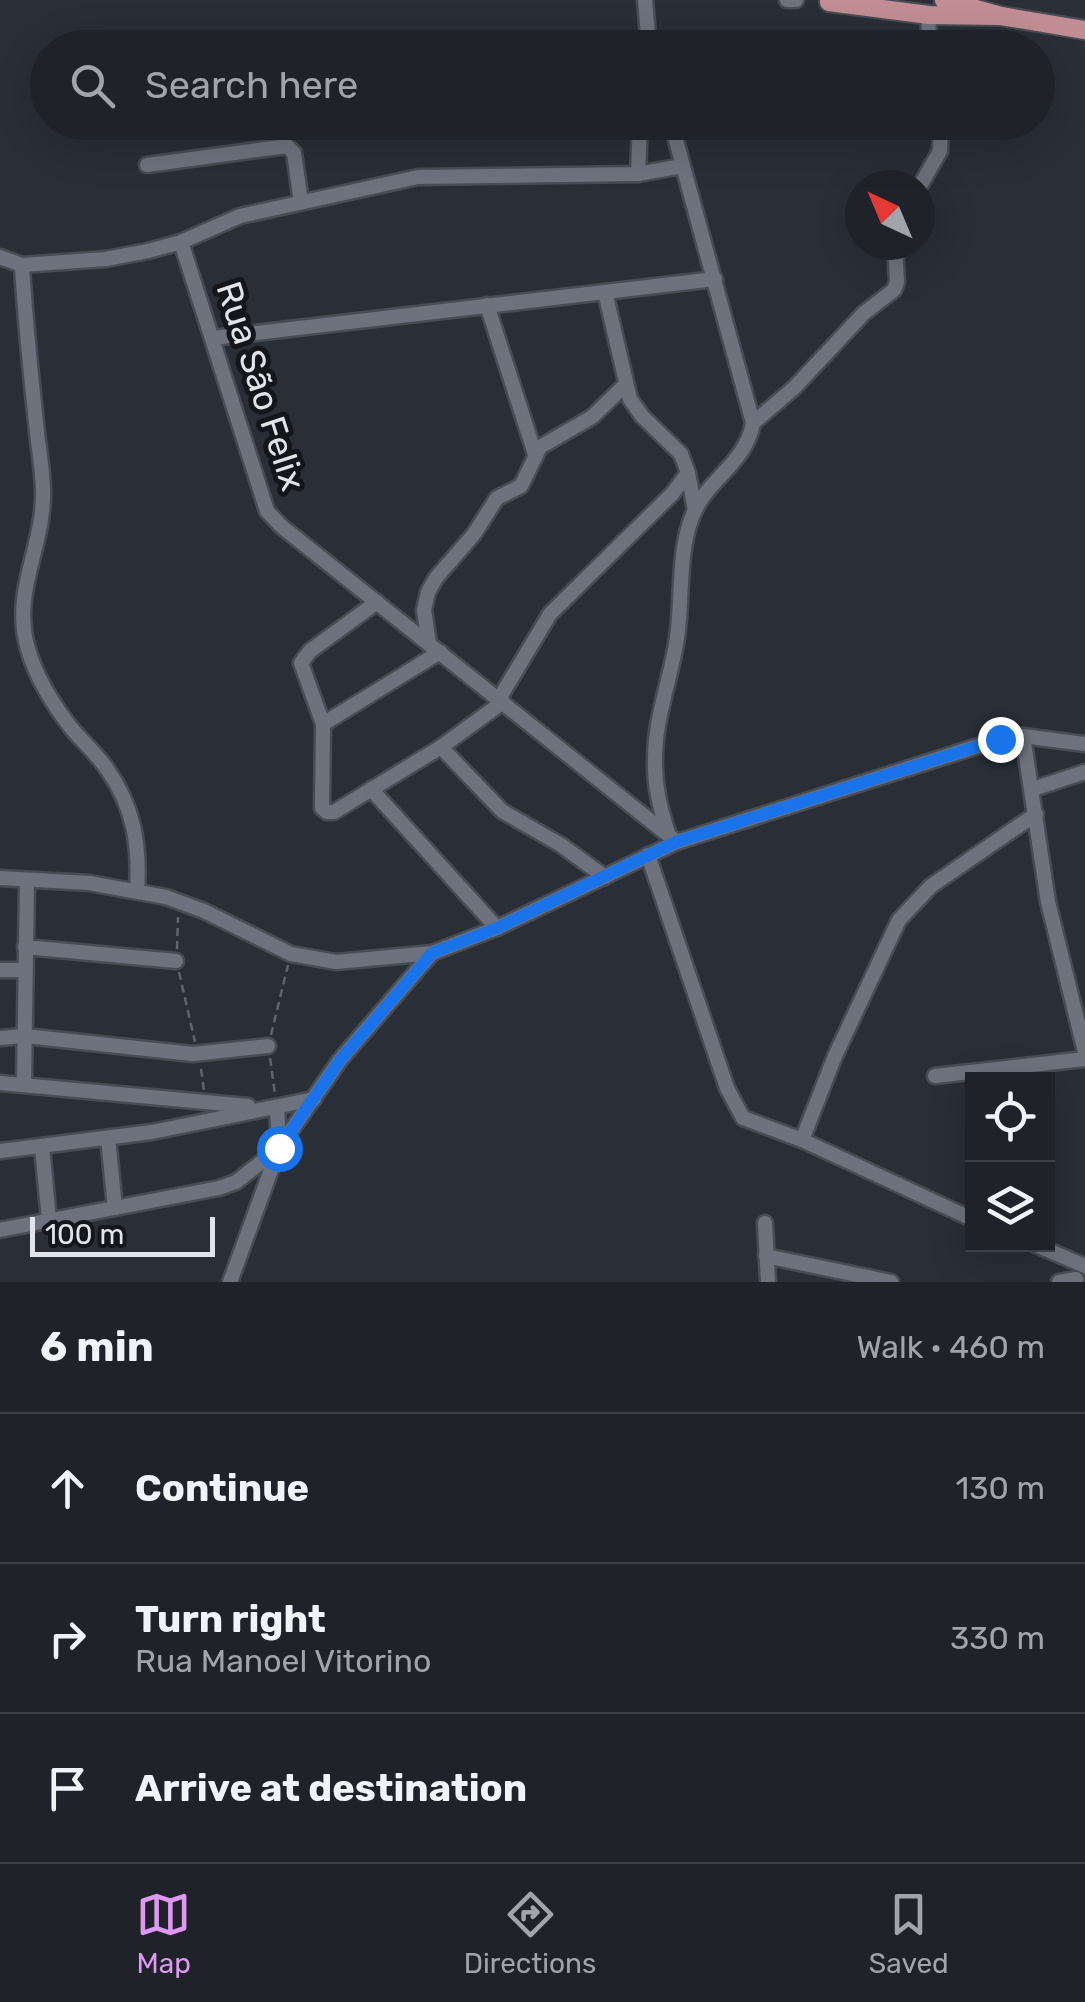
<!DOCTYPE html>
<meta charset="utf-8">
<style>
:root{--surface:#1f2229;--page:#272a31;--text:#f1f3f6;--muted:#a1a4a8;--line:#3c3f46;--accent:#de98f2}
body{margin:0;font-family:Rubik,sans-serif;background:var(--page);color:var(--text)}
.controls{position:absolute;right:30px;bottom:30px;display:grid;overflow:hidden;border-radius:0px;box-shadow:0 10px 40px #0002}
.controls button{width:90px;height:90px;display:grid;place-items:center;padding:0;border:0;border-bottom:2px solid var(--line);background:var(--surface);color:var(--text);font:50px sans-serif}
.compass{position:absolute;left:845px;top:170px;width:90px;height:90px;border-radius:50%;background:var(--surface);box-shadow:0 10px 40px #0002;rotate:316deg}
.scale{position:absolute;left:30px;bottom:25px;width:185px;box-sizing:border-box;padding-left:10px;border:5px solid #e1e4eb;border-top:0;font-size:28px;line-height:35px;white-space:nowrap;color:#e1e4eb;-webkit-text-stroke:8px #14161a;paint-order:stroke}
.stop{position:absolute;width:30px;height:30px;margin:-22px;border:8px solid #1a73e8;border-radius:50%;background:#fff}
.stop.end{background:#1a73e8;border-color:#fff;box-shadow:0 2px 10px #0008}
.list{margin:0;padding:0;list-style:none}
h2{display:flex;justify-content:space-between;align-items:center;height:130px;margin:0;padding:0 40px;font-size:42px}
h2 small{font-size:32px;font-weight:400;color:var(--muted)}
.list li{display:grid;grid-template-columns:65px 1fr auto;gap:30px;align-items:center;box-sizing:border-box;height:150px;padding:0 40px;border-top:2px solid var(--line)}
.list b{display:block;font-size:38px;white-space:nowrap}
.list p{margin:0;font-size:32px;white-space:nowrap;color:var(--muted)}
.list em{font-size:32px;font-style:normal;color:var(--muted)}
.icon{flex:none;width:55px;height:55px;fill:none;stroke:currentColor;stroke-width:2;stroke-linecap:round;stroke-linejoin:round}
.map{position:relative;flex:none;width:1085px;height:1282px;overflow:hidden}
.search{position:absolute;background:var(--surface);box-shadow:0 10px 40px #0002;left:30px;right:30px;top:30px;height:110px;display:flex;align-items:center;gap:25px;box-sizing:border-box;padding:0 35px;border-radius:55px;color:var(--muted);font-size:38px}
.sheet{height:580px;background:var(--surface)}
nav{display:flex;justify-content:space-around;align-items:center;box-sizing:border-box;height:140px;border-top:2px solid var(--line);background:var(--surface);font-size:28px;color:var(--muted)}
nav a{display:grid;justify-items:center;gap:5px}
nav .on{color:var(--accent)}
.map>svg:first-child{display:block}
</style>
<div class="map">
<svg width="1085" height="1282" viewBox="0 0 1085 1282">
<rect width="100%" height="100%" fill="#292e37"/>
<g fill="none" stroke-linecap="round" stroke-linejoin="round">
<g stroke="#484c53" stroke-width="19">
<g id="minor">
<path d="M645 0 649 48"/>
<path d="M787 0H796"/>
<path d="M928 48 929 15"/>
<path d="M147 165 287 146 294 153 301 202"/>
<path d="M638 174 640 122"/>
<path d="M920 186 940 151 941 122"/>
<path d="M181 242 267 511 281 526 677 842"/>
<path d="M0 257 22 265C25 321 31 376 37 432 39 452 43 472 43 492 44 547 11 593 28 649 36 677 54 706 72 729 83 742 97 754 107 769 134 807 140 846 137 891"/>
<path d="M22 265 106 259 148 251 181 242 240 216 418 177 638 174 682 166"/>
<path d="M605 292 630 399 642 416 681 454 688 473 695 510"/>
<path d="M487 305 535 454"/>
<path d="M213 338 715 279"/>
<path d="M753 423 794 388 864 313 894 290 897 282 895 245"/>
<path d="M377 602 310 651 301 663 323 724 322 808 327 812H334L441 747 503 702"/>
<path d="M429 643 424 610 428 592 436 578 474 534 497 498 521 486 540 447 592 417 625 385"/>
<path d="M499 699 550 614 672 494 688 473"/>
<path d="M323 724 440 652"/>
<path d="M1023 736 1048 902 1085 1052"/>
<path d="M441 747 502 811 561 845 605 877"/>
<path d="M371 789 497 928"/>
<path d="M1033 789 1085 772"/>
<path d="M668 833C660 808 654 785 655 758 655 718 671 678 677 638 683 598 677 547 695 510 711 477 746 462 753 423L671 122"/>
<path d="M648 855 727 1088 743 1118 802 1140 972 1219"/>
<path d="M0 878 89 883 166 897 204 911 291 954 336 962 432 953 497 928 677 842 1000 739 1023 736 1085 744"/>
<path d="M25 947 176 961"/>
<path d="M0 970H23"/>
<path d="M0 1038 25 1036 193 1054 268 1046"/>
<path d="M935 1076 1085 1059"/>
<path d="M0 1083 248 1106"/>
<path d="M24 1084 27 880"/>
<path d="M277 1107 279 1148"/>
<path d="M108 1138 115 1208"/>
<path d="M802 1140 835 1056 899 920 931 886 1036 814"/>
<path d="M42 1147 49 1220"/>
<path d="M0 1151 152 1132 314 1099"/>
<path d="M765 1223 768 1282"/>
<path d="M0 1230 219 1188 236 1182 278 1149"/>
<path d="M1034 1244 1085 1266"/>
<path d="M766 1256 891 1282"/>
<path d="M230 1282 279 1148 340 1060 432 953"/>
<path d="M1059 1282 1076 1279"/>
</g>
</g>
<g stroke="#484c53" stroke-width="22">
<g id="major">
<path d="M944 0 1001 16 1085 30"/>
<path d="M829 2 929 15 1001 16"/>
</g>
</g>
<g stroke="#60656d" stroke-width="2.5" stroke-dasharray="8 5" stroke-linecap="butt">
<path d="M177 949 178 917"/>
<path d="M179 972 195 1042"/>
<path d="M271 1035 288 965"/>
<path d="M270 1058 275 1094"/>
<path d="M201 1069 204 1091"/>
</g>
<use href="#minor" stroke="#6d727e" stroke-width="14"/>
<use href="#major" stroke="#c28d95" stroke-width="18"/>
</g>
<g fill="none" stroke-linecap="round" stroke-linejoin="round">
<path stroke="#1a73e8" stroke-width="12" d="M279 1148 340 1060 432 953 497 928 676 842 1000 739"/>
</g>
<g text-anchor="middle" dominant-baseline="central" stroke-width="10" stroke-linejoin="round" paint-order="stroke">
<g font-size="35" fill="#e1e4eb" stroke="#14161a">
<text transform="translate(261 386) rotate(72)">Rua São Felix</text>
</g>
</g>
</svg>
<div class="controls">
<button><svg class="icon" aria-label="locate" viewBox="0 0 24 24"><circle cx="12" cy="12" r="6"/><path d="M12 2v4M12 18v4M2 12h4M18 12h4"/></svg></button>
<button><svg class="icon" aria-label="layers" viewBox="0 0 24 24"><path d="M12 4l9 5-9 5-9-5zM3 14l9 5 9-5"/></svg></button>
</div>
<svg class="compass" viewBox="-18 -18 36 36"><path d="M0-13l5 13h-10z" fill="#e53935"/><path d="M0 13l5-13h-10z" fill="#a1a4a8"/></svg>
<div class="scale">100 m</div>
<div class="stop" style="left:279px;top:1148px"></div>
<div class="stop end" style="left:1000px;top:739px"></div>
<div class="search"><svg class="icon" aria-label="search" viewBox="0 0 24 24"><circle cx="10" cy="10" r="6"/><path d="M15 15l6 6"/></svg>Search here</div>
</div>
<section class="sheet">
<h2>6 min<small>Walk · 460 m</small></h2>
<ul class="list">
<li><svg class="icon" aria-label="ahead" viewBox="0 0 24 24"><path d="M12 20V5M6 11l6-6 6 6"/></svg><div><b>Continue</b></div><em>130 m</em></li>
<li><svg class="icon" aria-label="right" viewBox="0 0 24 24"><path d="M7 20v-9h11M14 6l5 5-5 5"/></svg><div><b>Turn right</b><p>Rua Manoel Vitorino</p></div><em>330 m</em></li>
<li><svg class="icon" aria-label="arrive" viewBox="0 0 24 24"><path d="M6 21V4h12l-3 4 3 4H6"/></svg><div><b>Arrive at destination</b></div></li>
</ul>
</section>
<nav>
<a class="on"><svg class="icon" aria-label="map" viewBox="0 0 24 24"><path d="M3 6l6-2 6 2 6-2v14l-6 2-6-2-6 2zM9 4v14M15 6v14"/></svg>Map</a>
<a><svg class="icon" aria-label="directions" viewBox="0 0 24 24"><path d="M12 3l9 9-9 9-9-9zM9 14v-3h6M13 9l2 2-2 2"/></svg>Directions</a>
<a><svg class="icon" aria-label="saved" viewBox="0 0 24 24"><path d="M7 4h10v16l-5-4-5 4z"/></svg>Saved</a>
</nav>
